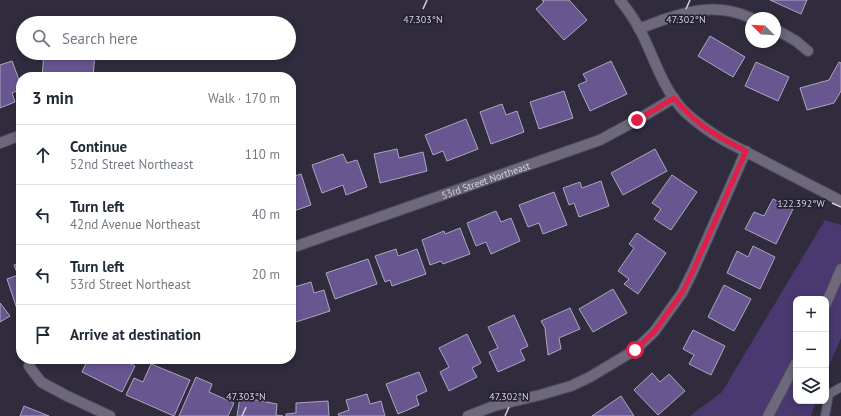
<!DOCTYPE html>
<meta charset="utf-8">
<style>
:root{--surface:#fff;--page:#f2f2f3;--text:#1f2937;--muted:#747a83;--line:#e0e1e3}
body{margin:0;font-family:"PT Sans",sans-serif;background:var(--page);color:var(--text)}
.controls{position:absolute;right:12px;bottom:12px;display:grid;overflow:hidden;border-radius:8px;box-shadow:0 2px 6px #0003}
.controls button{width:36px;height:36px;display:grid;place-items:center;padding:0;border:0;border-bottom:1px solid var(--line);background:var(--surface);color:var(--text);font:20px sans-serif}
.compass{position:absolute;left:745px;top:12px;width:36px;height:36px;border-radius:50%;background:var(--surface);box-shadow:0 2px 6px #0003;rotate:294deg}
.stop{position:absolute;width:12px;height:12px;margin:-9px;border:3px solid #e11d48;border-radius:50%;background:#fff}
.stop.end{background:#e11d48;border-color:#fff;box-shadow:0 1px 4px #0008}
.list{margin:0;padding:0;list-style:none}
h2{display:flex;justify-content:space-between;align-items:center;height:52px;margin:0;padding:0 16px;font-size:17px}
h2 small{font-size:13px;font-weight:400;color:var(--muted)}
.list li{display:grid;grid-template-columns:26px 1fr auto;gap:12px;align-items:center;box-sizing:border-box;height:60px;padding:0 16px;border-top:1px solid var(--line)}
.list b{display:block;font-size:15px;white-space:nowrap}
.list p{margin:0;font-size:13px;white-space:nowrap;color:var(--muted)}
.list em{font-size:13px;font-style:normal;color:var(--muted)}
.icon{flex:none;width:22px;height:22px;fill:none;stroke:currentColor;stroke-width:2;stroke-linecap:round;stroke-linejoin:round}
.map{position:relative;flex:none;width:841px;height:416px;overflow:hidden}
.search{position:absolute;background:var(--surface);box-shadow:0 2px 6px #0003;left:16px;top:16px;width:280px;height:44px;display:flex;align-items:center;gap:10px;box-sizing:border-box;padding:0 14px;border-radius:22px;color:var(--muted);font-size:15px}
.panel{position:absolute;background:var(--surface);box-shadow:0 2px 6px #0003;left:16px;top:72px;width:280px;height:292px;border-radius:16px}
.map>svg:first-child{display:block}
</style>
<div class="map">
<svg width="841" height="416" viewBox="0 0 841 416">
<rect width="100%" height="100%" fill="#302b3d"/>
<path fill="#4a3870" d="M825 220 841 225V338L826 372V299H796V401H816L811 416H690L722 392Z"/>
<g fill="#685691" stroke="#aca7bd">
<path d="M542 0H569L587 20 564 40 536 9 544 2Z"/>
<path d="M770 0H807L801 14Z"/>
<path d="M710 36 745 57 733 77 698 56Z"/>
<path d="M44 53H95L93 77H42Z"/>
<path d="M12 61 21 85V89L12 93 15 102 0 108V65Z"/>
<path d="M611 61 627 94 590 111 578 85 587 81 583 74Z"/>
<path d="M756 62 789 77 778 101 745 86Z"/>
<path d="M839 62 841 63V91L834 103 807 110 800 88 829 80Z"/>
<path d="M564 91 573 118 539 129 530 102Z"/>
<path d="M502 104 506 115 517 111 524 132 491 144 480 112Z"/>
<path d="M466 119 478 149 447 161 443 151 433 155 425 135Z"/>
<path d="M397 149 399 158 423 152 427 171 380 183 374 154Z"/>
<path d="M655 149 667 171 623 195 611 173Z"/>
<path d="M343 154 347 163 357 160 367 187 346 195 343 185 322 193 312 165Z"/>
<path d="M301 174 311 205 291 212V177Z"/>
<path d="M672 175 697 192 671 230 654 219 661 209 652 203Z"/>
<path d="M601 181 609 206 579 217 574 203 569 205 563 188 580 182 582 188Z"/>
<path d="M554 192 567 225 543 234 539 223 528 227 519 205Z"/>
<path d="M773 199 793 209 776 244 745 229 754 212 764 216Z"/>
<path d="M496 211 501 222 511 218 520 241 491 254 486 242 476 246 467 223Z"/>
<path d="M460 228 470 254 443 264 441 261 430 265 422 240 444 231 445 234Z"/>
<path d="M637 233 666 253 638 294 624 284 629 279 618 271 634 248 629 244Z"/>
<path d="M753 246 775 257 760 289 727 273 737 251 748 257Z"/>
<path d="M396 249 398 256 417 249 426 274 392 286 390 280 385 282 375 256Z"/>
<path d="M368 259 377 284 335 299 326 273Z"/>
<path d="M21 263V308L17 309 7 279 18 275 14 265Z"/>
<path d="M311 282 314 293 324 290 330 311 293 323 291 317V288Z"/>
<path d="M724 285 751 299 734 331 708 317Z"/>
<path d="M613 289 627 313 593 332 579 309Z"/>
<path d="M0 303 10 316 0 322Z"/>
<path d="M570 308 580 329 559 338 561 349 548 355 545 328 541 321Z"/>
<path d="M514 315 528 346 520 350 525 360 498 372 489 352 498 348 488 327Z"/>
<path d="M693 330 725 346 711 375 689 364 694 355 683 349Z"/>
<path d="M467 334 481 363 472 368 477 377 449 391 440 372 449 367 439 348Z"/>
<path d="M88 359H126L125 361 135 366 122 392 82 372Z"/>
<path d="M151 364 190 380 174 416 126 395 134 378 143 382Z"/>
<path d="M419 372 427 391 416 396 419 405 398 414 386 384Z"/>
<path d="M652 373 660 382 669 374 685 391 658 415 634 390Z"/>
<path d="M196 377 212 384 209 392 234 403 228 416H179Z"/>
<path d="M367 394 370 404 381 401 385 416H339L338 414 349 410 346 400Z"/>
<path d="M621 396 634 416H592Z"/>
<path d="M240 397 277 404 276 415 283 416H237Z"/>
<path d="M328 401 329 416H286V414L296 413V403Z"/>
<path d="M24 406 49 416H20Z"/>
</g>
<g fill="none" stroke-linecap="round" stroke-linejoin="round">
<g stroke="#4c4957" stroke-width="10">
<path id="lane" d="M825 416 829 394 841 387"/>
</g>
<g stroke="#4c4957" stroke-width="12">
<g id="street">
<path d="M620 0C627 9 634 19 639 28 654 56 662 89 685 112 697 123 711 133 725 141L841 201"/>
<path d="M639 29C677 14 712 0 751 18"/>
<path d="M775 29 796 41 808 51"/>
<path d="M0 143 21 135"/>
<path id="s1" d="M291 248 600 140 637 120 674 98"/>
<path d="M31 359 29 366 41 382 67 396 110 416"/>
<path d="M468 416 494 406 540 395 571 386 590 377 635 350 654 332 682 293 693 271 746 151"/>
</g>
</g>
<g stroke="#4c4957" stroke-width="12">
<g id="secondary">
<path d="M826 304 841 269"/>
<path d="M768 416 796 363"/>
</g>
</g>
<use href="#lane" stroke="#6d687c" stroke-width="8"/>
<use href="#street" stroke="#6d687c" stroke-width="10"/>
<use href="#secondary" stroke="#6d687c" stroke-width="10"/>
</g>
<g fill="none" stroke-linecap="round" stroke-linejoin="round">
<path stroke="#e11d48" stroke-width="5" d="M635 350 654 332 682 293 693 271 746 151C717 137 694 123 674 98L637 120"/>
</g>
<path fill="none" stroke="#d3d0dc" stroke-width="1.5" d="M423 9 427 0M686 9 690 0M832 203 841 207M242 416 246 407M505 416 509 407"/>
<g text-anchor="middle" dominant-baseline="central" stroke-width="3.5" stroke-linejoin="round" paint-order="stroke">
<g font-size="10" fill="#d3d0dc" stroke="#262232">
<text stroke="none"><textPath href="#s1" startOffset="206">53rd Street Northeast</textPath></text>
</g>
</g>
<g font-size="10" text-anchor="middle" fill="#d3d0dc" stroke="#262232" stroke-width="3.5" stroke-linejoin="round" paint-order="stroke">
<text x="686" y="23">47.302°N</text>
<text x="423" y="23">47.303°N</text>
<text x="801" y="207">122.392°W</text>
<text x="246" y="400">47.303°N</text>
<text x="509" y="400">47.302°N</text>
</g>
</svg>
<div class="controls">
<button>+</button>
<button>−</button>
<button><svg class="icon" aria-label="layers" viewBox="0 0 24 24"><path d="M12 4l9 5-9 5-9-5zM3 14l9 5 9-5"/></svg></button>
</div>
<svg class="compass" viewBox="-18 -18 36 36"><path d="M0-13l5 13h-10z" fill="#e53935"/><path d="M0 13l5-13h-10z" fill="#747a83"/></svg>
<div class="stop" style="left:635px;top:350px"></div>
<div class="stop end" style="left:637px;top:120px"></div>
<div class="search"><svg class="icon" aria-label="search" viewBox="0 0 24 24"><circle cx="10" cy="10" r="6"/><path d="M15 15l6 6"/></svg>Search here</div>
<section class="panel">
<h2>3 min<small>Walk · 170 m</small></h2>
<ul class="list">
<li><svg class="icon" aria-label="ahead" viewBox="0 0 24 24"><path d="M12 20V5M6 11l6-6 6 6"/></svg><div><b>Continue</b><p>52nd Street Northeast</p></div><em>110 m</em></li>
<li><svg class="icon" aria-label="left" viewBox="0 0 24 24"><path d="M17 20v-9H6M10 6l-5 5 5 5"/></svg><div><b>Turn left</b><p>42nd Avenue Northeast</p></div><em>40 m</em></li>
<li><svg class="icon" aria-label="left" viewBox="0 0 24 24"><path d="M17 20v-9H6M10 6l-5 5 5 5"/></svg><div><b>Turn left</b><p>53rd Street Northeast</p></div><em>20 m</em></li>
<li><svg class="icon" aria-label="arrive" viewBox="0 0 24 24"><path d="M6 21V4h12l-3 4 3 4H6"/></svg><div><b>Arrive at destination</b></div></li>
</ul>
</section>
</div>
